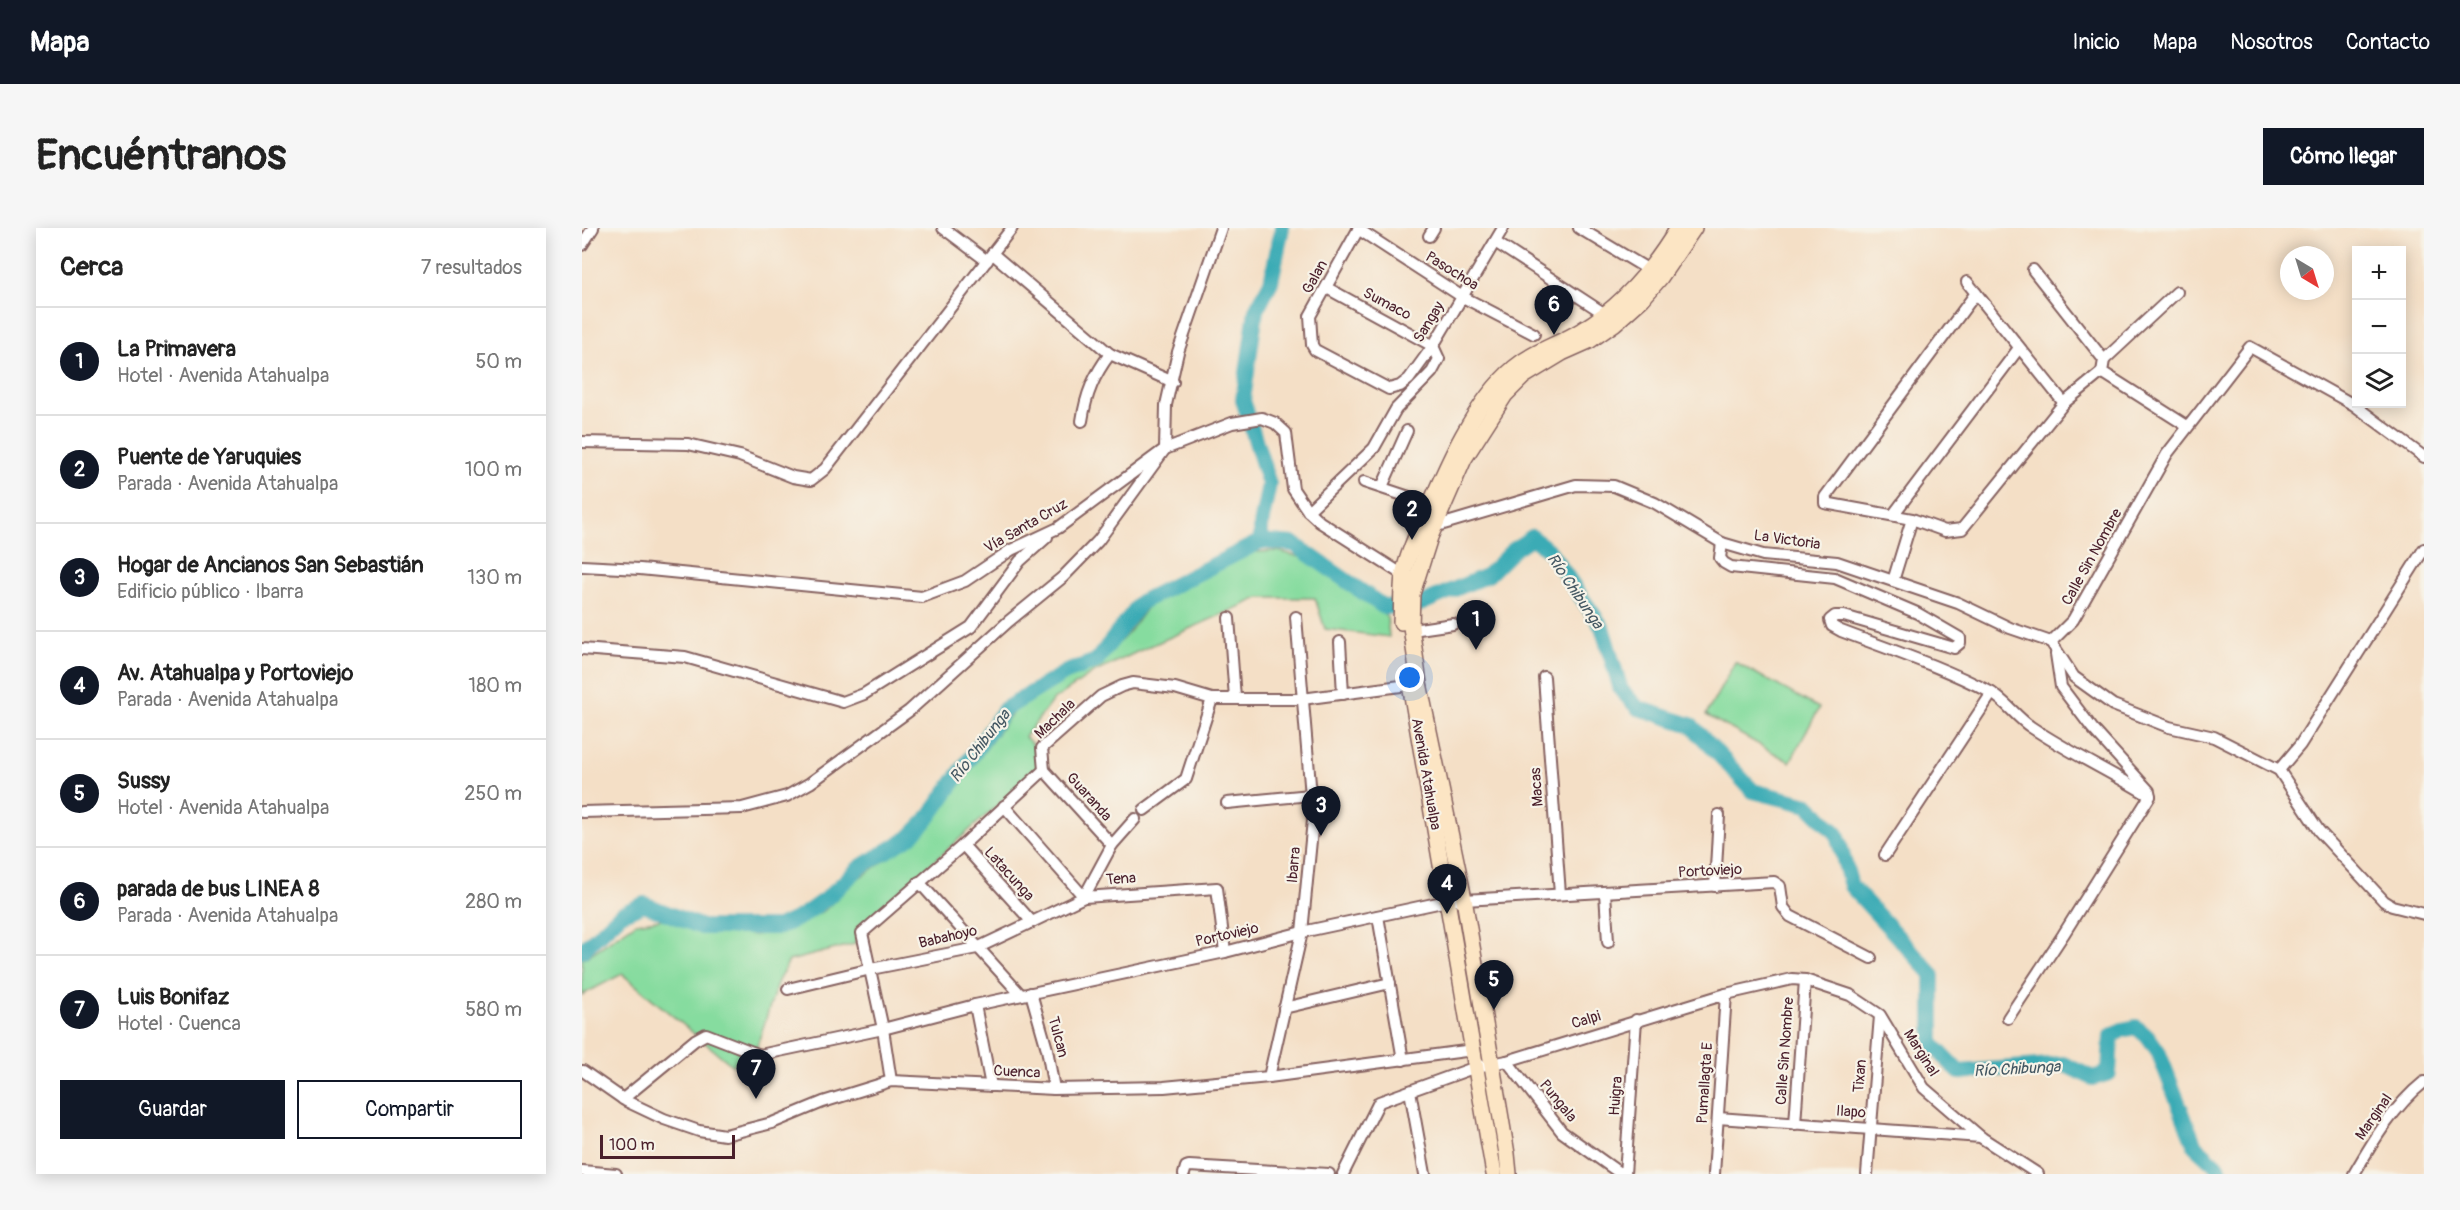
<!DOCTYPE html>
<html lang="es">
<meta charset="utf-8">
<style>
:root{--surface:#fff;--page:#f6f6f6;--text:#222;--muted:#767676;--line:#e0e0e0;--accent:#111827}
body{margin:0;font-family:Pangolin,sans-serif;background:var(--page);color:var(--text)}
.controls{position:absolute;right:18px;top:18px;display:grid;overflow:hidden;border-radius:0px;box-shadow:0 3px 15px #0003}
.controls button{width:54px;height:54px;display:grid;place-items:center;padding:0;border:0;border-bottom:2px solid var(--line);background:var(--surface);color:var(--text);font:30px sans-serif}
.compass{position:absolute;left:1698px;top:18px;width:54px;height:54px;border-radius:50%;background:var(--surface);box-shadow:0 3px 15px #0003;rotate:142deg}
.scale{position:absolute;left:18px;bottom:15px;width:135px;box-sizing:border-box;padding-left:6px;border:3px solid #4a1f2b;border-top:0;font-size:16px;line-height:21px;white-space:nowrap;color:#4a1f2b;-webkit-text-stroke:4px #f7f3e8;paint-order:stroke}
.you{position:absolute;left:828px;top:450px;width:21px;height:21px;margin:-15px;border:4px solid #fff;border-radius:50%;background:#1a73e8;box-shadow:0 0 0 9px #1a73e833}
.badge{display:grid;place-items:center;width:39px;height:39px;border-radius:50%;background:var(--accent);color:#fff;font-size:20px;font-weight:700}
.pin{position:absolute;translate:-50% -50px;filter:drop-shadow(0 2px 3px #0008)}
.pin::after{content:'';position:absolute;top:32px;width:21px;height:18px;background:inherit;clip-path:polygon(0 0,100% 0,50% 100%)}
.list{margin:0;padding:0;list-style:none}
h2{display:flex;justify-content:space-between;align-items:center;height:78px;margin:0;padding:0 24px;font-size:26px}
h2 small{font-size:20px;font-weight:400;color:var(--muted)}
.list li{display:grid;grid-template-columns:39px 1fr auto;gap:18px;align-items:center;box-sizing:border-box;height:108px;padding:0 24px;border-top:2px solid var(--line)}
.list b{display:block;font-size:22px;white-space:nowrap}
.list p{margin:0;font-size:20px;white-space:nowrap;color:var(--muted)}
.list em{font-size:20px;font-style:normal;color:var(--muted)}
.actions{display:flex;gap:12px;padding:18px 24px}
.actions a{flex:1;padding:14px 0;border:2px solid var(--accent);border-radius:0px;text-align:center;font-size:21px;color:var(--accent)}
.actions .main{background:var(--accent);color:#fff}
.icon{flex:none;width:33px;height:33px;fill:none;stroke:currentColor;stroke-width:2;stroke-linecap:round;stroke-linejoin:round}
.map{position:relative;flex:none;width:1842px;height:946px;overflow:hidden;border-radius:0px}
header{display:flex;align-items:center;gap:36px;box-sizing:border-box;height:84px;padding:0 30px;background:var(--accent);color:#fff}
header strong{font-size:28px}
nav{display:flex;gap:33px;margin-inline-start:auto;font-size:21px}
.intro{display:flex;align-items:center;justify-content:space-between;box-sizing:border-box;height:144px;padding:0 36px}
h1{margin:0;font-size:42px}
.button{padding:15px 27px;border-radius:0px;background:var(--accent);color:#fff;font-size:21px;font-weight:700}
main{display:flex;gap:36px;padding:0 36px}
aside{flex:1;background:var(--surface);border-radius:0px;box-shadow:0 3px 15px #0003}
.map>svg:first-child{display:block}
</style>
<header>
<strong>Mapa</strong>
<nav><a>Inicio</a><a>Mapa</a><a>Nosotros</a><a>Contacto</a></nav>
</header>
<div class="intro"><h1>Encuéntranos</h1><a class="button">Cómo llegar</a></div>
<main>
<aside>
<h2>Cerca<small>7 resultados</small></h2>
<ul class="list">
<li><span class="badge">1</span><div><b>La Primavera</b><p>Hotel · Avenida Atahualpa</p></div><em>50 m</em></li>
<li><span class="badge">2</span><div><b>Puente de Yaruquies</b><p>Parada · Avenida Atahualpa</p></div><em>100 m</em></li>
<li><span class="badge">3</span><div><b>Hogar de Ancianos San Sebastián</b><p>Edificio público · Ibarra</p></div><em>130 m</em></li>
<li><span class="badge">4</span><div><b>Av. Atahualpa y Portoviejo</b><p>Parada · Avenida Atahualpa</p></div><em>180 m</em></li>
<li><span class="badge">5</span><div><b>Sussy</b><p>Hotel · Avenida Atahualpa</p></div><em>250 m</em></li>
<li><span class="badge">6</span><div><b>parada de bus LINEA 8</b><p>Parada · Avenida Atahualpa</p></div><em>280 m</em></li>
<li><span class="badge">7</span><div><b>Luis Bonifaz</b><p>Hotel · Cuenca</p></div><em>580 m</em></li>
</ul>
<div class="actions"><a class="main">Guardar</a><a>Compartir</a></div>
</aside>
<div class="map">
<svg width="1842" height="946" viewBox="0 0 1842 946">
<rect width="100%" height="100%" fill="#f7f3e8"/>
<filter id="ink" filterUnits="userSpaceOnUse"><feTurbulence type="fractalNoise" baseFrequency=".0167" numOctaves="2"/><feDisplacementMap in="SourceGraphic" scale="12" xChannelSelector="R" yChannelSelector="G"/><feConvolveMatrix kernelMatrix="1 2 1 2 8 2 1 2 1" color-interpolation-filters="sRGB"/></filter>
<filter id="wash" filterUnits="userSpaceOnUse"><feTurbulence type="fractalNoise" baseFrequency=".008" numOctaves="4" result="noise"/><feDisplacementMap in="SourceGraphic" scale="24" xChannelSelector="R" yChannelSelector="G"/><feGaussianBlur stdDeviation="1.35" result="paint"/><feColorMatrix in="noise" values="0 0 0 0 0 0 0 0 0 0 0 0 0 0 0 0 0 1.4 0 .05"/><feComposite in="paint" operator="in"/></filter>
<g filter="url(#wash)">
<rect width="100%" height="100%" fill="#f4dfc6"/>
<g fill="#86dc9f" stroke="#687e65" stroke-width="1.5">
<path d="M696 323 729 332 769 359 805 389 807 409 743 401 733 370H677L557 423 511 445 470 473 443 509 454 519 457 541 275 701 273 716 207 733 196 753 171 831 160 825 151 838 40 746 0 767V732L54 695 86 690 133 703 173 707 205 702 243 682 274 652 321 620 352 592 435 478 530 422 548 403 567 376 672 324Z"/>
<path d="M1153 434 1237 480 1208 534 1124 487Z"/>
</g>
<g fill="none" stroke-linecap="round" stroke-linejoin="round">
<g stroke="#3aabb5" stroke-width="16">
<path d="M679 313V297L687 256 661 172 674 82 689 54 700 0"/>
<path d="M0 723 39 686 62 676 120 699H197L220 688 245 670 278 639 328 609 344 593 423 481 484 444 514 433 559 374 679 313 712 316 802 379 838 376 906 347 931 322 950 309 968 324 1020 399 1039 462 1056 480 1109 497 1171 563 1226 577 1255 606 1269 658 1350 746V816L1377 844 1481 836 1511 850 1527 845 1529 808 1540 802 1554 799 1567 810 1576 823 1613 918 1637 940 1639 946"/>
</g>
</g>
</g>
<g filter="url(#ink)">
<g fill="none" stroke-linecap="round" stroke-linejoin="round">
<g stroke="#866261" stroke-width="14">
<g id="minor">
<path d="M361 0 405 33"/>
<path d="M777 0 728 88 730 117 733 122 807 161 818 158 827 151 851 118 921 0"/>
<path d="M997 0 1067 42"/>
<path d="M776 1 879 68 952 106"/>
<path d="M847 8 852 0"/>
<path d="M913 14 1023 86"/>
<path d="M0 17 11 0"/>
<path d="M411 26 528 126 591 154"/>
<path d="M1451 42 1522 132 1520 144 1605 198"/>
<path d="M1385 54 1482 175"/>
<path d="M1394 65 1243 269V275L1330 291 1363 303 1380 301 1482 175 1520 144"/>
<path d="M1522 132 1595 64"/>
<path d="M500 193C504 166 512 147 528 126"/>
<path d="M0 214 106 216 158 228 211 249 229 252 243 241 430 0"/>
<path d="M782 254 848 276"/>
<path d="M800 259 825 203"/>
<path d="M726 283 792 220 814 181 850 144 857 131 851 118 745 60"/>
<path d="M1311 287 1437 120"/>
<path d="M848 300 994 257 1032 258 1073 275 1140 315 1181 327 1255 334 1376 375 1428 400 1469 414"/>
<path d="M1140 315 1138 330 1142 335 1149 339 1253 350 1335 385 1378 410V415L1372 420 1262 388H1253L1248 392 1250 398 1259 403C1309 422 1361 439 1408 464 1424 473 1434 489 1449 499 1488 525 1529 544 1568 568"/>
<path d="M0 338 58 341 340 369 383 353 429 322 476 300 583 221 650 195 680 190 693 195 704 205 711 261 726 283 738 294 826 350"/>
<path d="M1311 353 1330 291"/>
<path d="M647 390 653 470"/>
<path d="M830 402 871 396"/>
<path d="M758 414 761 466"/>
<path d="M1469 414 1491 392 1585 226 1668 119 1772 177 1842 229"/>
<path d="M1469 414 1492 449 1531 477 1587 499 1632 509 1697 542 1737 603 1802 673 1810 678 1842 686"/>
<path d="M0 421 103 429 261 474 282 466 389 399 438 333 465 309"/>
<path d="M962 449 978 666"/>
<path d="M462 542 530 617"/>
<path d="M1697 542 1718 517 1842 321"/>
<path d="M645 575 729 567"/>
<path d="M422 578 502 669"/>
<path d="M562 582 604 551 630 471"/>
<path d="M0 584 160 580 205 568 228 555 327 483 427 393 481 349 516 313 583 221 584 177 596 124 639 0"/>
<path d="M381 617 450 694"/>
<path d="M1303 627 1410 465"/>
<path d="M337 654 439 767"/>
<path d="M1133 658 1137 587"/>
<path d="M1023 664 1026 714"/>
<path d="M502 669 635 660 643 724"/>
<path d="M796 688 821 832"/>
<path d="M206 761 289 741 395 720 450 694 502 669 530 617 553 591"/>
<path d="M449 765 465 821 472 861"/>
<path d="M393 777 409 858"/>
<path d="M702 780 808 755"/>
<path d="M1426 790 1481 707 1568 568 1567 563 1510 500 1479 459 1474 426"/>
<path d="M925 833 980 904 1039 946"/>
<path d="M1 843 44 873 82 891 117 903 143 907 190 895 241 874 309 853 472 861 582 859 687 849 891 822"/>
<path d="M687 849 720 704 731 592 714 389"/>
<path d="M309 853 301 801 280 705 381 617 462 542 460 520 519 468 540 458 551 455 593 460 630 471H720L834 456"/>
<path d="M828 863 843 946"/>
<path d="M41 871 113 812 124 806 178 827 301 801 393 777 643 724 720 704 865 673 1192 654 1198 658 1201 679 1208 688 1289 730"/>
<path d="M1136 890 1399 909"/>
<path d="M1213 896 1223 752"/>
<path d="M0 943 34 946"/>
<path d="M602 946 604 939 607 938 747 946"/>
<path d="M761 946 797 874 894 839 925 833 1144 766 1210 751 1223 752 1268 767 1298 787 1342 860 1400 910 1456 946"/>
<path d="M1043 946 1054 792"/>
<path d="M1132 946 1144 766"/>
<path d="M1285 946 1298 788"/>
<path d="M1772 946C1791 913 1812 878 1842 854"/>
</g>
</g>
<g stroke="#866261" stroke-width="18">
<g id="secondary">
<path d="M819 394C820 379 819 363 821 348 825 327 836 304 845 284 865 237 892 174 932 140 952 123 978 116 1000 102 1040 78 1072 40 1096 0"/>
<path d="M828 456 912 946"/>
<path d="M927 946 925 926 882 671 837 455 829 399 830 366 848 309 882 231 923 167 942 148 980 125 1007 113 1033 95 1060 71 1078 50 1112 0"/>
</g>
</g>
<use href="#minor" stroke="#fff" stroke-width="10"/>
<use href="#secondary" stroke="#fce5c4" stroke-width="15"/>
</g>
</g>
<g text-anchor="middle" dominant-baseline="central" stroke-width="4.5" stroke-linejoin="round" paint-order="stroke">
<g font-size="15" fill="#4a1f2b" stroke="#f7f3e8">
<text transform="translate(870 43) rotate(32)">Pasochoa</text>
<text transform="translate(733 49) rotate(-61)">Galan</text>
<text transform="translate(805 76) rotate(28)">Sumaco</text>
<text transform="translate(847 94) rotate(-59)">Sangay</text>
<text transform="translate(444 298) rotate(-30)">Vía Santa Cruz</text>
<text transform="translate(1205 312) rotate(8)">La Victoria</text>
<text transform="translate(1510 329) rotate(-61)">Calle Sin Nombre</text>
<text transform="translate(473 491) rotate(-44)">Machala</text>
<text transform="translate(844 546) rotate(80)">Avenida Atahualpa</text>
<text transform="translate(955 559) rotate(-94)">Macas</text>
<text transform="translate(507 569) rotate(48)">Guaranda</text>
<text transform="translate(712 637) rotate(-85)">Ibarra</text>
<text transform="translate(1128 643) rotate(-3)">Portoviejo</text>
<text transform="translate(427 646) rotate(48)">Latacunga</text>
<text transform="translate(539 651) rotate(-4)">Tena</text>
<text transform="translate(645 707) rotate(-13)">Portoviejo</text>
<text transform="translate(366 709) rotate(-13)">Babahoyo</text>
<text transform="translate(1004 792) rotate(-17)">Calpi</text>
<text transform="translate(476 809) rotate(75)">Tulcan</text>
<text transform="translate(1203 823) rotate(-86)">Calle Sin Nombre</text>
<text transform="translate(1339 825) rotate(58)">Marginal</text>
<text transform="translate(435 844) rotate(3)">Cuenca</text>
<text transform="translate(1278 848) rotate(-85)">Tixan</text>
<text transform="translate(1123 855) rotate(-86)">Pumallagta E</text>
<text transform="translate(1034 868) rotate(-86)">Huigra</text>
<text transform="translate(976 873) rotate(51)">Pungala</text>
<text transform="translate(1269 884) rotate(4)">Ilapo</text>
<text transform="translate(1792 889) rotate(-55)">Marginal</text>
</g>
<g font-size="16" font-style="italic" fill="#445762" stroke="#f7f3e8">
<text transform="translate(993 363) rotate(56)">Río Chibunga</text>
<text transform="translate(398 518) rotate(-52)">Río Chibunga</text>
<text transform="translate(1435 841) rotate(-3)">Río Chibunga</text>
</g>
</g>
</svg>
<div class="controls">
<button>+</button>
<button>−</button>
<button><svg class="icon" aria-label="layers" viewBox="0 0 24 24"><path d="M12 4l9 5-9 5-9-5zM3 14l9 5 9-5"/></svg></button>
</div>
<svg class="compass" viewBox="-18 -18 36 36"><path d="M0-13l5 13h-10z" fill="#e53935"/><path d="M0 13l5-13h-10z" fill="#767676"/></svg>
<div class="scale">100 m</div>
<div class="you"></div>
<div class="pin badge" style="left:894px;top:422px">1</div>
<div class="pin badge" style="left:830px;top:312px">2</div>
<div class="pin badge" style="left:739px;top:608px">3</div>
<div class="pin badge" style="left:865px;top:686px">4</div>
<div class="pin badge" style="left:912px;top:782px">5</div>
<div class="pin badge" style="left:972px;top:107px">6</div>
<div class="pin badge" style="left:174px;top:871px">7</div>
</div>
</main>
